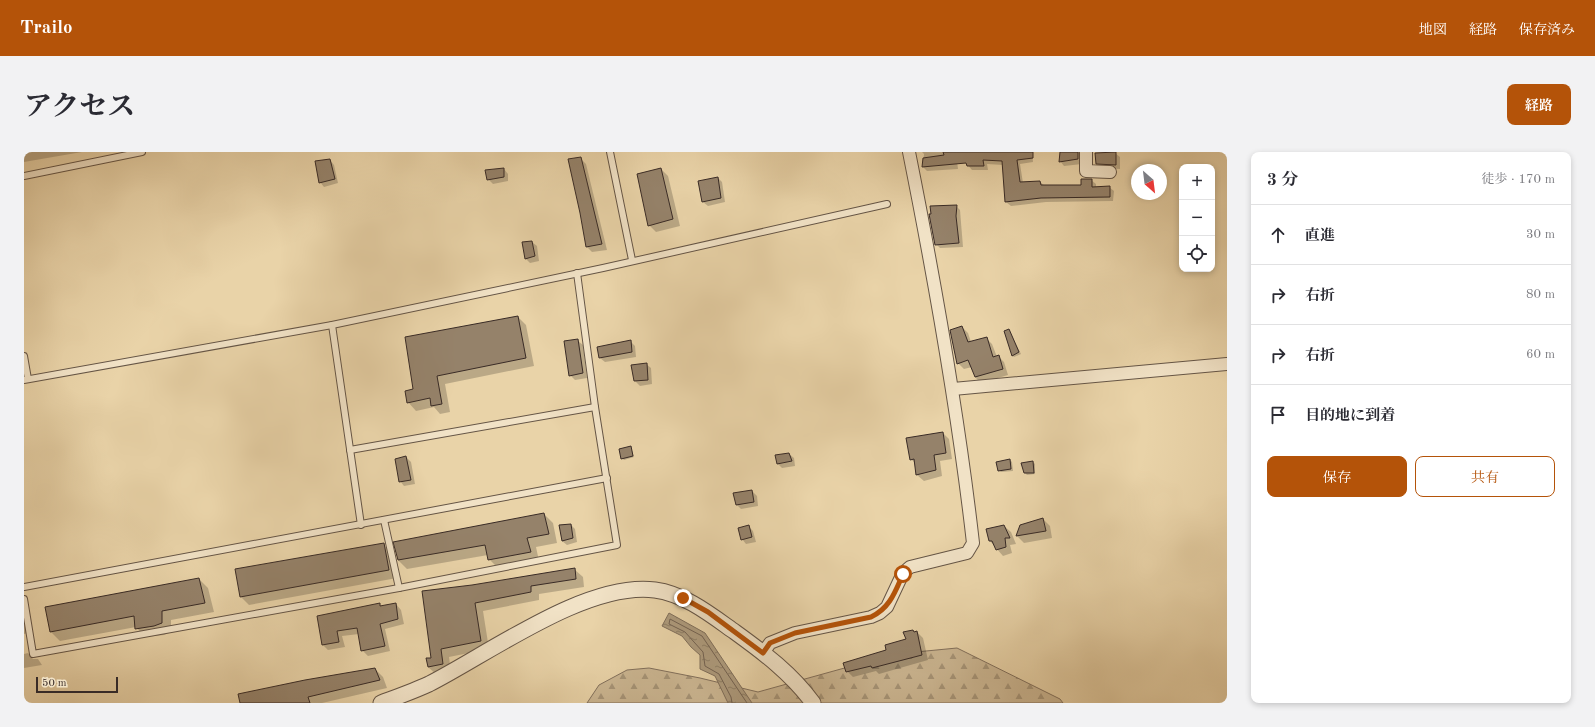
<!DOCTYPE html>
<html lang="ja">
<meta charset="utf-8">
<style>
:root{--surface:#fff;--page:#f2f2f3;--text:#2b2b33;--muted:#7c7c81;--line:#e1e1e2;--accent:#b45309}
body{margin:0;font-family:"Old Standard TT","Noto Serif JP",serif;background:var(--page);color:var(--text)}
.controls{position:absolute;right:12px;top:12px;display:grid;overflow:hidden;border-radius:8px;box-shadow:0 2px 6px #0003}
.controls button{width:36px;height:36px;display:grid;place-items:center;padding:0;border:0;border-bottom:1px solid var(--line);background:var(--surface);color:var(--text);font:20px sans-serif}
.compass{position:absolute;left:1107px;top:12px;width:36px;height:36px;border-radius:50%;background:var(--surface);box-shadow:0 2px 6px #0003;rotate:152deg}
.scale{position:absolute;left:12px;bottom:10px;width:82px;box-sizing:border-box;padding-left:4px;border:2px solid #392b26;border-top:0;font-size:11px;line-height:14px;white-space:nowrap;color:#392b26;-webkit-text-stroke:3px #f1e2c6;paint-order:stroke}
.stop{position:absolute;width:12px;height:12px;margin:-9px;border:3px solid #b45309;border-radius:50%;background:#fff}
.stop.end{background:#b45309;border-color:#fff;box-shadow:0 1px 4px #0008}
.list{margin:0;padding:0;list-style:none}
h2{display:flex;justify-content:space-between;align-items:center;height:52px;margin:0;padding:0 16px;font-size:17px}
h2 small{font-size:13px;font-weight:400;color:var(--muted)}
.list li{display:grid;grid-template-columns:26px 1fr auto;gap:12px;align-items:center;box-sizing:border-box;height:60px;padding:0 16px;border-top:1px solid var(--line)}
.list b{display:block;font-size:15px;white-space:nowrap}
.list em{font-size:13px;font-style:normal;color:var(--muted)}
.actions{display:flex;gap:8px;padding:12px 16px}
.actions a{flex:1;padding:9px 0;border:1px solid var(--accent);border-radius:8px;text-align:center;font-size:14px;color:var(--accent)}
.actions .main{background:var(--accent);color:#fff}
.icon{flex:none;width:22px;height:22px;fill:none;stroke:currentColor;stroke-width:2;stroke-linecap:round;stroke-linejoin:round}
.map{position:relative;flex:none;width:1203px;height:551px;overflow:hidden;border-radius:8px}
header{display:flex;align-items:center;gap:24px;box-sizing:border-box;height:56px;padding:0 20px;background:var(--accent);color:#fff}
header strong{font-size:19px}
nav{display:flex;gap:22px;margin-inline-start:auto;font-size:14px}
.intro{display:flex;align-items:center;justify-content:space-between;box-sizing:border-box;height:96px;padding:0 24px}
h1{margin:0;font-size:28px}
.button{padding:10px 18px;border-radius:8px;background:var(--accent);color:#fff;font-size:14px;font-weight:700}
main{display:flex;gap:24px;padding:0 24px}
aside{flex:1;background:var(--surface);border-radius:8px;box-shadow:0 2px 6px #0003}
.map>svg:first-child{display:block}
</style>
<header>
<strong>Trailo</strong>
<nav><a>地図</a><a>経路</a><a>保存済み</a></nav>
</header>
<div class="intro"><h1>アクセス</h1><a class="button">経路</a></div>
<main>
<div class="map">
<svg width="1203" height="551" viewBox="0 0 1203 551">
<defs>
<pattern id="forest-firs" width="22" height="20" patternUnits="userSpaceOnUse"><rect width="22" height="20" fill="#cbb692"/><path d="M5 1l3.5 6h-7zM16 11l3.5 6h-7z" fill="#a69477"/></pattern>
<pattern id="water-ripples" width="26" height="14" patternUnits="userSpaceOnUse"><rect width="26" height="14" fill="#ad9a7c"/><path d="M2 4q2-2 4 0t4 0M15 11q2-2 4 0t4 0" fill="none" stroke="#8e7e65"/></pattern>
</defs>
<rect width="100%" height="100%" fill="#e9d3a8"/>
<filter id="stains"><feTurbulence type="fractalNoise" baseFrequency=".005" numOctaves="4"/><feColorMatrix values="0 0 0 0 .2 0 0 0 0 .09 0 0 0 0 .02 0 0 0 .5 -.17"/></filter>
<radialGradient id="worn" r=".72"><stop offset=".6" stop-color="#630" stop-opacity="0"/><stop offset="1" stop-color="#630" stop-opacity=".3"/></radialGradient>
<path fill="url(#forest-firs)" stroke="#82705c" d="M933 496 1036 547 1039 551H563L575 533 603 518 625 516 676 526 734 540 871 502Z"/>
<path fill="url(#water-ripples)" stroke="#7f6e5a" d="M645 461 681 481 728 551H704L691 524 676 517V503L667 495 658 484 638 474Z"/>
<g fill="#0003">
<path d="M0 0H58L0 10Z"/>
<path d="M898 0H932L934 17 903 19 899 15 900 2Z"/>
<path d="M942 0H1008L1009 10 996 12 999 31 1016 30 1021 34H1058L1067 28 1072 32V36L1085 35 1090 39 1089 49 1022 50 987 54 982 50 979 13 963 12 964 18H948L942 11Z"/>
<path d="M1037 0H1059L1058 12 1040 14 1036 9Z"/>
<path d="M1091 1 1096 5V17L1078 16 1073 11Z"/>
<path d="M556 6 562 12 583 98 568 100 563 95Z"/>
<path d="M306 8 310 13 314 31 300 35 296 30Z"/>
<path d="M480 17 484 22V29L469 32 464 27Z"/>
<path d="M637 17 644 24 656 74 632 80 625 73Z"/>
<path d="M694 26 698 30 701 50 684 54 679 50 675 30Z"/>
<path d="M932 54 936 58 939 95 916 96 912 92Z"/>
<path d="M508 90 513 94 515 109 506 111 502 107 499 91Z"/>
<path d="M494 165 502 173 510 214 421 232 426 260 416 262 410 255 392 259 384 250 390 238Z"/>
<path d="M938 175 944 181 947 190 962 186 968 192 973 205H975L980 210 984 223 957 231 951 225 948 215 940 217 934 211Z"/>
<path d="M985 178 997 202 990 205 988 203Z"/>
<path d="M554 189 559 193 563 226 551 228 546 223Z"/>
<path d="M606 189 611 194 612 205 581 210 576 206Z"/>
<path d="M622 212 627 216 628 232 616 234 611 229 609 214Z"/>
<path d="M919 281 925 287 928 307 916 309 918 324 900 329 893 323 892 312 887 307Z"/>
<path d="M607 295 610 305 600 308 598 306Z"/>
<path d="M765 302 770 306 771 314 758 316 754 312 752 304Z"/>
<path d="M382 305 387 310 391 332 380 334 376 329Z"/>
<path d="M986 308 988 310 989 319 977 320 975 318Z"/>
<path d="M1009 310 1011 312V322L1003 323 1001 321Z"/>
<path d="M728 339 733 344 734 354 717 357 713 353 710 342Z"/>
<path d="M520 362 529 371 533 391 512 395 515 409 474 416 465 407 464 403 383 417 374 408Z"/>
<path d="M1019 367 1026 374 1028 386 1000 391 993 384 996 374Z"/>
<path d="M547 373 551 377 553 390 543 393 538 389Z"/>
<path d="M980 374 987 380 992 392 986 393 988 401 979 404 966 389Z"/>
<path d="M725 375 729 379 732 390 722 392 718 387Z"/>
<path d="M360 393 368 401 373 426 225 453 217 445Z"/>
<path d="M550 417 559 425 560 435 515 442V448L459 459 465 497 425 505 427 521 413 523 404 515 403 507H408L448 434Z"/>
<path d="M175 427 184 436 190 460 147 468V480L140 483 121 485 112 475 36 489 27 480Z"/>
<path d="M355 452 358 455 372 452 377 458 380 472 361 477 366 499 344 504 338 498 335 482 318 484 321 495 304 498 299 493 294 465Z"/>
<path d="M0 467 2 469 4 481 0 482Z"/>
<path d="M893 480 899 486 904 508 855 522 852 519 829 525 823 519 863 499Z"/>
<path d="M4 501 9 507H14L18 513 0 516V502Z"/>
<path d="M351 517 359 525 363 536 298 551H217Z"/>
</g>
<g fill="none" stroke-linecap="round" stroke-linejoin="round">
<path stroke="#736251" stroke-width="1" d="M708 551 707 545 695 522 681 514 679 500 661 480 645 472 646 467 678 484 723 551"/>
</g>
<g fill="#95826a" stroke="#392b26">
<path d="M919 0H1009V6L993 8 996 30 1016 29 1017 33H1057V27H1068V35L1086 34V45L1017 46 981 50 978 9 959 8 960 14H943L942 11 898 15 899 6 920 3Z"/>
<path d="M1036 0H1054V7L1035 10Z"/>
<path d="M1092 0V13L1072 12 1071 1Z"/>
<path d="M557 5 578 92 562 95 556 61 544 7Z"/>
<path d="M306 7 311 27 295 31 291 9Z"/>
<path d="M480 16V25L463 28 461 18Z"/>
<path d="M637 16 649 67 624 74 613 22Z"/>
<path d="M694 25 697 46 678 50 674 29Z"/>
<path d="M933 53 932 64 935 91 911 93 905 62H907L906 54Z"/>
<path d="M508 89 511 104 501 107 498 90Z"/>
<path d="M494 164 502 206 413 224 418 252 407 254 406 246 383 251 381 239 389 237 381 185Z"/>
<path d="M938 174 944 190 963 185 969 205 975 203 979 217 951 225 944 208 933 212 926 178Z"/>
<path d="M985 177 995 200 988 204 980 179Z"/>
<path d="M554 187 559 221 545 224 540 189Z"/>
<path d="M607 188 608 200 575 206 573 195Z"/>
<path d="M623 211 624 228 610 229 607 213Z"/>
<path d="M919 280 922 301 910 303 912 318 892 323 890 307 886 308 882 286Z"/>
<path d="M607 294 609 304 597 307 595 297Z"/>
<path d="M765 301 768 309 753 312 751 303Z"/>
<path d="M382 304 387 328 375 330 371 307Z"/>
<path d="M986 307 987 317 974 319 972 310Z"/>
<path d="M1009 309 1010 321H1000L997 311Z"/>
<path d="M728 338 730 350 712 353 709 341Z"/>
<path d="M520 361 525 382 503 386 507 400 464 408 461 393 374 408 369 390Z"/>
<path d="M1019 366 1022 379 992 384 996 373Z"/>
<path d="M547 372 549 386 538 389 535 373Z"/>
<path d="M725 373 728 385 717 388 714 376Z"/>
<path d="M980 373 986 386H981L982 395 972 398 968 389H965L962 377Z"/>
<path d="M360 391 365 418 216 445 211 417Z"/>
<path d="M551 416 552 427 507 434V440L451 451 457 489 417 497 419 512 404 515 402 506H407L398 439 448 433Z"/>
<path d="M175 426 181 451 138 459V471L130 474 111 477 110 464 26 480 21 455Z"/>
<path d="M356 451V454L372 451 374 467 356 472 361 494 337 499 333 476 313 479 315 490 298 493 293 464Z"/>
<path d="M889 478 890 480 893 479 898 503 848 516 847 514 822 520 819 511 862 498 861 493 882 487 879 480Z"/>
<path d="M351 516 356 528 284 545 286 551H216L214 542 281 528Z"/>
</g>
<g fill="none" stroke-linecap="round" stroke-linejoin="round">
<g stroke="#655546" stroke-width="8">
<g id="service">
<path d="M586 0 608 108"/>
<path d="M0 24 118 0"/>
<path d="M308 173 337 373"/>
<path d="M0 204 4 227"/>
<path d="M0 228 308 173 579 116 863 52"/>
<path d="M326 298 571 255"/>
<path d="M360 368 375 436"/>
<path d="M0 435 583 326"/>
<path d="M0 447 9 502 375 436 593 393 571 255 553 121"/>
</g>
</g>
<g stroke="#655546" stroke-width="14">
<g id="minor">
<path d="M1062 0V19L1086 20"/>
<path d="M929 237 1203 212"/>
<path d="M739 501 746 491 771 481 847 465 856 461 863 455 879 421 886 415 943 401 949 391C934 259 911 130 885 0"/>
</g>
</g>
<g stroke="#655546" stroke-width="17">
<path id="tertiary" d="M357 551C373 545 390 539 405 532 466 501 563 429 631 438 661 442 687 463 711 480 740 501 768 522 789 551"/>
</g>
<use href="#service" stroke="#f1e2c6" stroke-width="6"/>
<use href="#minor" stroke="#f1e2c6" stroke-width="12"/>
<use href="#tertiary" stroke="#f1e2c6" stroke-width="15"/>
</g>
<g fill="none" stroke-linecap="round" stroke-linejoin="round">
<path stroke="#b45309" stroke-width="5" d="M659 446 684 460 739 501 746 491 771 481 847 465C866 456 871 440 879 422"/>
</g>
<rect width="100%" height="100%" filter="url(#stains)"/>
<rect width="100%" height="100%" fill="url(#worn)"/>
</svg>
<div class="controls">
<button>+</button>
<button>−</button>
<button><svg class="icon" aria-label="locate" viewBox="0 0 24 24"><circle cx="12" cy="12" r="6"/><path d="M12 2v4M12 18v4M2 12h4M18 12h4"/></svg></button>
</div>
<svg class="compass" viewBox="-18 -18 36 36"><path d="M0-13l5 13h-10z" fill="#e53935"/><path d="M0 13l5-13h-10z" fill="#7c7c81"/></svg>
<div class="scale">50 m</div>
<div class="stop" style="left:879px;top:422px"></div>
<div class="stop end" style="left:659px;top:446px"></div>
</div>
<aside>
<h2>3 分<small>徒歩 · 170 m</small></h2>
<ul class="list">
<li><svg class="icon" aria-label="ahead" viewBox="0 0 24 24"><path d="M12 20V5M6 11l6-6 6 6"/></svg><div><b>直進</b></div><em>30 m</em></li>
<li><svg class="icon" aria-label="right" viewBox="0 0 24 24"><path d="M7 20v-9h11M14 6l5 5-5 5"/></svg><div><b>右折</b></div><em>80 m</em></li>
<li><svg class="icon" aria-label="right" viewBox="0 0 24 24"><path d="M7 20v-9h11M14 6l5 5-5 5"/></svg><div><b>右折</b></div><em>60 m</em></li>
<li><svg class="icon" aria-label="arrive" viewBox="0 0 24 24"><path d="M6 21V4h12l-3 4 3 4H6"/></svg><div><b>目的地に到着</b></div></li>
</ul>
<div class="actions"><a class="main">保存</a><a>共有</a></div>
</aside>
</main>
